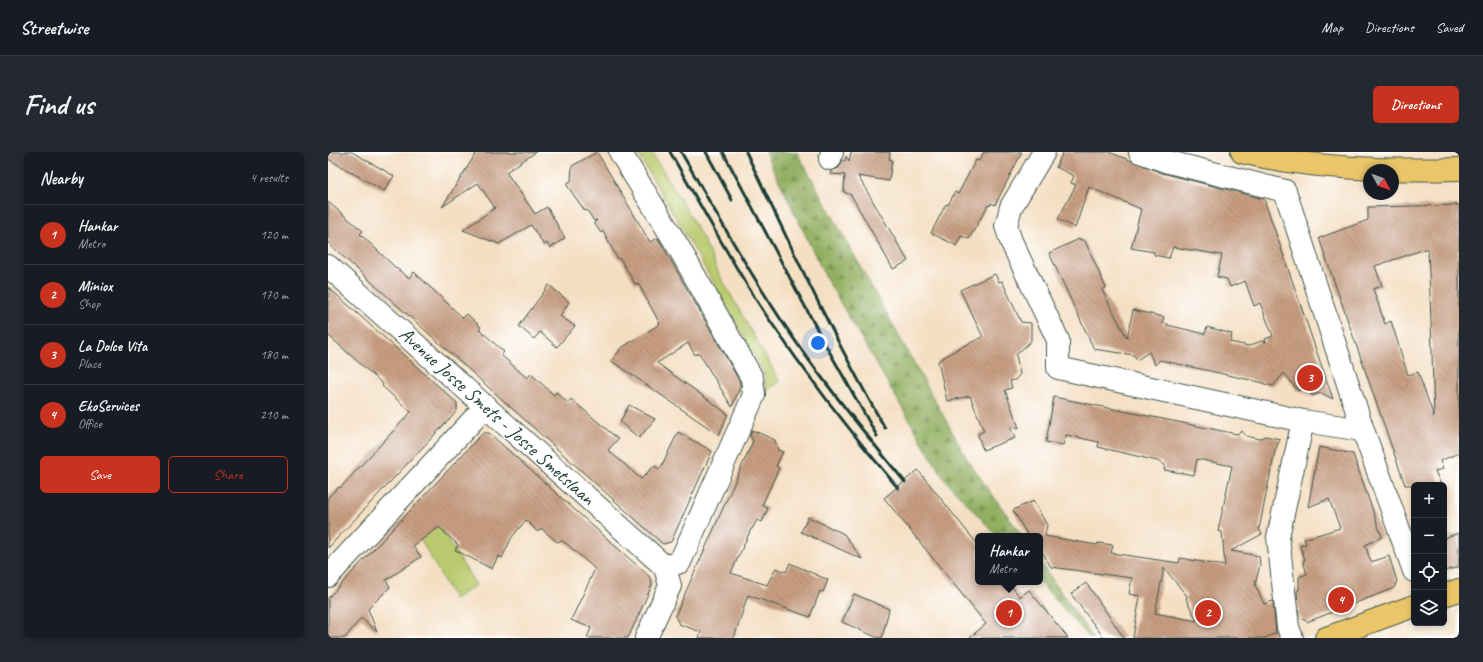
<!DOCTYPE html>
<meta charset="utf-8">
<style>
:root{--surface:#171b24;--page:#242831;--text:#f1f3f6;--muted:#9ea1a6;--line:#363941;--accent:#c8321e}
body{margin:0;font-family:Caveat,sans-serif;background:var(--page);color:var(--text)}
.controls{position:absolute;right:12px;bottom:12px;display:grid;overflow:hidden;border-radius:6px;box-shadow:0 2px 6px #0003}
.controls button{width:36px;height:36px;display:grid;place-items:center;padding:0;border:0;border-bottom:1px solid var(--line);background:var(--surface);color:var(--text);font:20px sans-serif}
.compass{position:absolute;left:1035px;top:12px;width:36px;height:36px;border-radius:50%;background:var(--surface);box-shadow:0 2px 6px #0003;rotate:131deg}
.you{position:absolute;left:490px;top:191px;width:14px;height:14px;margin:-10px;border:3px solid #fff;border-radius:50%;background:#1a73e8;box-shadow:0 0 0 6px #1a73e833}
.badge{display:grid;place-items:center;width:26px;height:26px;border-radius:50%;background:var(--accent);color:#fff;font-size:13px;font-weight:700}
.pin{position:absolute;translate:-50% -50%;border:2px solid #fff;box-shadow:0 1px 4px #0006}
.popup{position:absolute;left:647px;top:381px;width:68px;height:52px;box-sizing:border-box;display:grid;place-content:center;border-radius:6px;background:var(--surface);filter:drop-shadow(0 1px 3px #0005);font-size:13px;white-space:nowrap;color:var(--muted)}
.popup b{font-size:15px;color:var(--text)}
.popup::after{content:'';position:absolute;left:50%;top:100%;margin-left:-8px;border:8px solid transparent;border-top-color:var(--surface)}
.list{margin:0;padding:0;list-style:none}
h2{display:flex;justify-content:space-between;align-items:center;height:52px;margin:0;padding:0 16px;font-size:17px}
h2 small{font-size:13px;font-weight:400;color:var(--muted)}
.list li{display:grid;grid-template-columns:26px 1fr auto;gap:12px;align-items:center;box-sizing:border-box;height:60px;padding:0 16px;border-top:1px solid var(--line)}
.list b{display:block;font-size:15px;white-space:nowrap}
.list p{margin:0;font-size:13px;white-space:nowrap;color:var(--muted)}
.list em{font-size:13px;font-style:normal;color:var(--muted)}
.actions{display:flex;gap:8px;padding:12px 16px}
.actions a{flex:1;padding:9px 0;border:1px solid var(--accent);border-radius:6px;text-align:center;font-size:14px;color:var(--accent)}
.actions .main{background:var(--accent);color:#fff}
.icon{flex:none;width:22px;height:22px;fill:none;stroke:currentColor;stroke-width:2;stroke-linecap:round;stroke-linejoin:round}
.map{position:relative;flex:none;width:1131px;height:486px;overflow:hidden;border-radius:6px}
header{display:flex;align-items:center;gap:24px;box-sizing:border-box;height:56px;padding:0 20px;background:var(--surface);border-bottom:1px solid var(--line)}
header strong{font-size:19px}
nav{display:flex;gap:22px;margin-inline-start:auto;font-size:14px}
.intro{display:flex;align-items:center;justify-content:space-between;box-sizing:border-box;height:96px;padding:0 24px}
h1{margin:0;font-size:28px}
.button{padding:10px 18px;border-radius:6px;background:var(--accent);color:#fff;font-size:14px;font-weight:700}
main{display:flex;gap:24px;padding:0 24px}
aside{flex:1;background:var(--surface);border-radius:6px;box-shadow:0 2px 6px #0003}
.map>svg:first-child{display:block}
</style>
<header>
<strong>Streetwise</strong>
<nav><a>Map</a><a>Directions</a><a>Saved</a></nav>
</header>
<div class="intro"><h1>Find us</h1><a class="button">Directions</a></div>
<main>
<aside>
<h2>Nearby<small>4 results</small></h2>
<ul class="list">
<li><span class="badge">1</span><div><b>Hankar</b><p>Metro</p></div><em>120 m</em></li>
<li><span class="badge">2</span><div><b>Miniox</b><p>Shop</p></div><em>170 m</em></li>
<li><span class="badge">3</span><div><b>La Dolce Vita</b><p>Place</p></div><em>180 m</em></li>
<li><span class="badge">4</span><div><b>EkoServices</b><p>Office</p></div><em>210 m</em></li>
</ul>
<div class="actions"><a class="main">Save</a><a>Share</a></div>
</aside>
<div class="map">
<svg width="1131" height="486" viewBox="0 0 1131 486">
<defs>
<pattern id="forest-firs" width="22" height="20" patternUnits="userSpaceOnUse"><rect width="22" height="20" fill="#92af61"/><path d="M5 1l3.5 6h-7zM16 11l3.5 6h-7z" fill="#779051"/></pattern>
<pattern id="building-back-hatch" width="6" height="6" patternUnits="userSpaceOnUse"><rect width="6" height="6" fill="#c89e82"/><path d="M-1 5l2 2M0 0l6 6M5-1l2 2" fill="none" stroke="#a2826b"/></pattern>
</defs>
<rect width="100%" height="100%" fill="#fff"/>
<filter id="ink" filterUnits="userSpaceOnUse"><feTurbulence type="fractalNoise" baseFrequency=".025" numOctaves="2"/><feDisplacementMap in="SourceGraphic" scale="8" xChannelSelector="R" yChannelSelector="G"/><feConvolveMatrix kernelMatrix="1 2 1 2 8 2 1 2 1" color-interpolation-filters="sRGB"/></filter>
<filter id="wash" filterUnits="userSpaceOnUse"><feTurbulence type="fractalNoise" baseFrequency=".012" numOctaves="4" result="noise"/><feDisplacementMap in="SourceGraphic" scale="16" xChannelSelector="R" yChannelSelector="G"/><feGaussianBlur stdDeviation="0.9" result="paint"/><feColorMatrix in="noise" values="0 0 0 0 0 0 0 0 0 0 0 0 0 0 0 0 0 1.4 0 .05"/><feComposite in="paint" operator="in"/></filter>
<g filter="url(#wash)">
<rect width="100%" height="100%" fill="#f4dfc3"/>
<g fill="url(#forest-firs)" stroke="#58764a">
<path d="M437 0H469L641 310 694 384H669L616 327 499 128Z"/>
<path d="M712 410 765 486H762L711 430H712Z"/>
</g>
<g fill="#b9cb6e" stroke="#6c8451">
<path d="M309 0H323C347 39 374 79 391 122L452 230 438 239 436 221 369 102Z"/>
<path d="M103 367 113 377 148 433 126 447 93 388Z"/>
</g>
<g id="blocks">
<g fill="url(#building-back-hatch)" fill-rule="evenodd">
<path d="M0 0H24L66 24 56 39 0 7Z"/>
<path d="M149 0H208L178 20 207 62 219 55 237 86 222 96 219 91 216 93 203 73 171 92 135 78 167 56 150 31 114 55Z"/>
<path d="M269 0 322 90 330 86 412 230V235L404 255 371 201 367 203 360 191 329 211 400 262 391 283 284 209 293 196 332 172 310 131 307 132 293 108 289 106 275 79 273 81 266 71 269 68 266 69 259 58 257 59 238 32 243 29 244 14Z"/>
<path d="M523 0H562L561 7 564 8 561 29 530 24 580 109 565 117 523 43 516 40 517 23 502 22 503 19 511 16 515 8 517 9 518 4 521 9Z"/>
<path d="M656 0H694L667 53 663 51 662 54 660 53 641 87 633 84 628 94 625 92 603 81 618 52 620 53 627 40 630 42 648 8 651 9Z"/>
<path d="M735 0H781L834 21 936 47 1005 247 993 241 984 244 981 235 970 239 956 221 945 234 936 232V231L832 208 827 213 821 200 809 208 806 203 766 197 721 101 751 87 757 89 778 136 774 138 799 186 805 158 836 165 834 171 840 172 839 173 877 182 879 175 904 182 902 190 921 194 933 189 938 190 937 187 945 184 932 151 926 154 917 129 902 135 899 127 889 125 894 103 845 95 841 106 826 103V100L803 96 813 57 761 35 747 76 730 67 748 33 743 31 746 24 728 15Z"/>
<path d="M0 50 35 79 32 82 68 116 81 126 86 120 135 166 139 162 153 175 151 177 176 200 173 203 199 226 203 222 226 243 228 240 240 251 243 247 290 287 280 298 313 327 326 314 332 317 350 280 384 299 343 390 335 392 0 91Z"/>
<path d="M1131 53V301L1112 309 1115 317 1107 319 1113 333H1077L991 86 1040 68V55ZM1100 96 1103 168 1106 265 1090 220 1080 223 1063 169 1057 172 1045 137 1054 134 1047 114Z"/>
<path d="M667 122 671 130 674 129 693 170 703 171V189L688 203 692 222 687 228 682 229 684 236 677 238 691 276 682 275 687 286 655 298 650 283V282L656 279 642 244 619 249 610 209 631 196 655 185 632 138Z"/>
<path d="M221 133 241 150 232 164 247 174 229 195 212 180 206 187 191 174Z"/>
<path d="M0 135 129 251V259L0 396V345L11 335 12 336 83 260 54 234 55 232 0 183Z"/>
<path d="M726 245 909 282 914 279 918 284 932 287 937 284 952 287 947 299 931 377 934 382 903 399 931 404 932 413 927 433 936 452 945 449 948 481 937 486H805L812 444 801 442 804 426 723 415 712 396V384H700L685 358 705 349 719 373 717 384 769 393 770 391 785 393 783 401 851 411 852 406 897 414 894 380 890 379 904 314 869 307 866 323 836 318 837 313 834 312V310L770 295 771 290 738 283 735 293 718 290ZM836 416 859 444 858 447 869 469 827 461Z"/>
<path d="M301 253 327 267 311 286 292 270Z"/>
<path d="M424 278 447 288 450 298 455 300 448 314 451 316 434 353 440 356 434 370 429 368 424 377H423L403 421 439 433 448 416 458 420 462 411 500 428 495 440 492 439 482 465 420 443 406 486H371L373 480 351 472 347 464 425 289 422 284Z"/>
<path d="M155 281H161L323 426 324 433 300 486H259L263 476 243 468 267 417 239 392 233 388 231 390 228 389 213 376 210 380 198 368 184 385 174 406 170 404 164 417 127 398 130 393 111 375 85 394 93 405 58 428 62 435 40 457 49 480 33 466 17 486H0V446Z"/>
<path d="M991 295 1025 302 1054 385 1037 393 1043 410 1061 404 1069 429 1066 436 979 470 971 464 969 439 971 438V425L979 422 975 409 977 408 972 394 978 392 976 387 1012 376 1001 347 980 355Z"/>
<path d="M590 318 650 393V430H680L692 445 701 438 740 486H641L658 472 556 346Z"/>
<path d="M480 365 516 382 534 407 473 380Z"/>
<path d="M1131 381V415L1116 419V386Z"/>
<path d="M758 431 768 445 796 486H776L743 442Z"/>
<path d="M526 442 561 457 554 486H550L514 470Z"/>
</g>
</g>
</g>
<g filter="url(#ink)">
<use href="#blocks" fill-opacity="0" stroke="#3f5549" stroke-width="1"/>
<g fill="none" stroke-linecap="round" stroke-linejoin="round">
<g stroke="#3f5549" stroke-width="24">
<g id="minor">
<path d="M292 0 351 96 424 226 426 243 352 410 337 415"/>
<path d="M716 0 683 55 678 74 683 89 730 188V216L975 269 1035 278"/>
<path d="M812 0 837 9 957 39 1035 278 1086 419"/>
<path d="M502 7 504 0"/>
<path d="M0 114 337 415"/>
<path d="M0 424 158 254"/>
<path d="M318 486 342 434 337 415"/>
<path d="M964 486 960 475 950 385 975 269"/>
</g>
</g>
<g stroke="#3f5549" stroke-width="24">
<g id="major">
<path d="M914 0C984 17 1059 19 1131 17"/>
<path d="M1116 443 1131 438"/>
<path d="M998 486 1086 454"/>
</g>
</g>
<use href="#minor" stroke="#fff" stroke-width="22"/>
<use href="#major" stroke="#ebc669" stroke-width="22"/>
<g stroke="#1f3d34" stroke-width="3">
<path d="M342 0C373 54 402 108 436 160 477 221 522 280 570 336"/>
<path d="M353 0C393 69 431 139 478 204 509 247 543 289 577 330"/>
<path d="M378 0 404 48"/>
<path d="M395 0 497 192 549 284"/>
<path d="M418 0C462 93 506 187 557 276"/>
</g>
</g>
</g>
<g text-anchor="middle" dominant-baseline="central" stroke-width="3" stroke-linejoin="round" paint-order="stroke">
<g font-size="20" fill="#1f3d34" stroke="#fff">
<text transform="translate(169 264) rotate(42)">Avenue Josse Smets - Josse Smetslaan</text>
</g>
</g>
</svg>
<div class="controls">
<button>+</button>
<button>−</button>
<button><svg class="icon" aria-label="locate" viewBox="0 0 24 24"><circle cx="12" cy="12" r="6"/><path d="M12 2v4M12 18v4M2 12h4M18 12h4"/></svg></button>
<button><svg class="icon" aria-label="layers" viewBox="0 0 24 24"><path d="M12 4l9 5-9 5-9-5zM3 14l9 5 9-5"/></svg></button>
</div>
<svg class="compass" viewBox="-18 -18 36 36"><path d="M0-13l5 13h-10z" fill="#e53935"/><path d="M0 13l5-13h-10z" fill="#9ea1a6"/></svg>
<div class="you"></div>
<div class="pin badge" style="left:681px;top:461px">1</div>
<div class="popup"><b>Hankar</b>Metro</div>
<div class="pin badge" style="left:880px;top:461px">2</div>
<div class="pin badge" style="left:982px;top:226px">3</div>
<div class="pin badge" style="left:1013px;top:448px">4</div>
</div>
</main>
